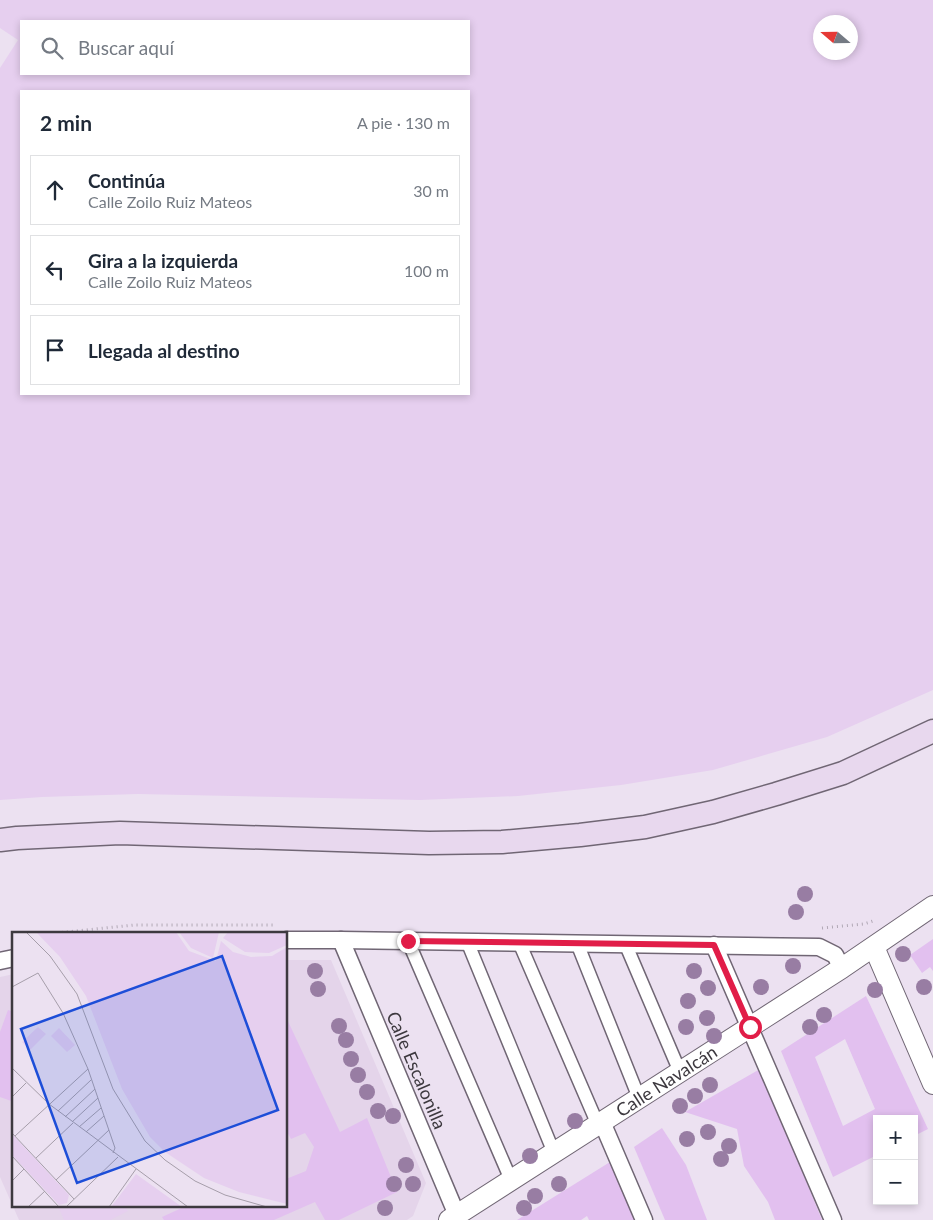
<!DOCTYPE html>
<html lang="es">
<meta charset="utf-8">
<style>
:root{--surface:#fff;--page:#f6f6f7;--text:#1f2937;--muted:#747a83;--line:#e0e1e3}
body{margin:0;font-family:Lato,sans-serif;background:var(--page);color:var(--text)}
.controls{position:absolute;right:15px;bottom:15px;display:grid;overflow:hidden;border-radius:0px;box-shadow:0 2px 8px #0003}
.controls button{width:45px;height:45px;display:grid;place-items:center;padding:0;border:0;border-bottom:1px solid var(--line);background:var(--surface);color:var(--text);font:25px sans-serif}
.compass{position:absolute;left:813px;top:15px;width:45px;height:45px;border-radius:50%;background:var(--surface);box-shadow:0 2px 8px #0003;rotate:290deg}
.stop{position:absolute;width:15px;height:15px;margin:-11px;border:4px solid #e11d48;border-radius:50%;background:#fff}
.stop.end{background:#e11d48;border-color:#fff;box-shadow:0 1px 5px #0008}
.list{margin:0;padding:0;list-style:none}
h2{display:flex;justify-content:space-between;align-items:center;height:65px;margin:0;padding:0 20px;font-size:21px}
h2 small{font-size:16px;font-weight:400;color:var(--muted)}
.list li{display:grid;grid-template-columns:32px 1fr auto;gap:15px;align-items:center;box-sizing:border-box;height:70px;margin:0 10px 10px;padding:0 10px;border:1px solid var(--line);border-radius:0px}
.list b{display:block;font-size:19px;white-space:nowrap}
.list p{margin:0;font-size:16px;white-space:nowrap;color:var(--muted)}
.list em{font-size:16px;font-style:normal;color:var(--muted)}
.icon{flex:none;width:28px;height:28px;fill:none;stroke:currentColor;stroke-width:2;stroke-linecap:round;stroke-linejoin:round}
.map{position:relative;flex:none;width:933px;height:1220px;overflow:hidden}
.search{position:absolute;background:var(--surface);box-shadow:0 2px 8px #0003;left:20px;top:20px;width:450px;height:55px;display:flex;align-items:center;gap:12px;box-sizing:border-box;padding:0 18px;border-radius:0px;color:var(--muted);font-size:19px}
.panel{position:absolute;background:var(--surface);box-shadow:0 2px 8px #0003;left:20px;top:90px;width:450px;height:305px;border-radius:0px}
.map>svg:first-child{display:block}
</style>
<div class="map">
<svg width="933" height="1220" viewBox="0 0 933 1220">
<rect width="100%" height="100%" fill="#ece1f1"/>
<path fill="#e4d4ea" d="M286 960H331L426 1183 413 1216 407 1220H19L0 1177V977L14 974V1206H286Z"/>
<g fill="#e6cfef" fill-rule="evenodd">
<path d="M0 0H933V690L827 737 713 770 621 785 518 796 420 800 138 794 42 797 0 800V68L18 40 0 28ZM21 21H469V74H21ZM820 22H850V52H820ZM21 91H469V394H21Z"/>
<path d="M58 1206H125L128 1211 110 1220H64Z"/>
</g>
<g fill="#e2c0ef" fill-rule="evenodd">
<path d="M933 939V971L930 967 922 973 910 955Z"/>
<path d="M866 996 928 1129 914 1136V1119H877V1155L833 1177 781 1051ZM845 1039 875 1109 843 1126 815 1057Z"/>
<path d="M8 1010 14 1012V1102L0 1097V1032Z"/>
<path d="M286 1017 340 1132 367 1118 397 1192 339 1220H325L315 1202 274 1220H164L162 1217 186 1206H286V1179L306 1171 314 1147 305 1133 291 1139 286 1130Z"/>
<path d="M760 1069 822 1220H775L768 1202 744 1166 737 1129 685 1112Z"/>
<path d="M662 1128 686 1165 707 1220H665L634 1147Z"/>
<path d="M610 1162 635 1220H589L587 1216 581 1220H517Z"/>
</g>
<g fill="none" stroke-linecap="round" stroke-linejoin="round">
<g stroke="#706674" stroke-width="15">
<g id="pedestrian">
<path d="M408 941 511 1180"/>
<path d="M467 941 554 1153"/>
<path d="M519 942 598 1125"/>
<path d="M577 943 639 1098"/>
<path d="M625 943 680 1072"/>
</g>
</g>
<g stroke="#706674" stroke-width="19">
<g id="minor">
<path d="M286 940H341L819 947 835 955 842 968"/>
<path d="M341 940 459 1220"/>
<path d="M714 945 833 1220"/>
<path d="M0 961 14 958"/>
<path d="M602 1122 644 1220"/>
</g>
</g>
<g stroke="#706674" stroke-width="22">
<g id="tertiary">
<path d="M874 947 933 1084"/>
<path id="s1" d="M449 1220 842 968 933 906"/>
</g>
</g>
<g stroke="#706674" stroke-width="25">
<path id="secondary" d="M0 840 17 838 120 833 429 843 502 842 580 835 645 827 713 812 776 794 843 773 933 731"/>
</g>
<g stroke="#b1a8b5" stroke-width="3" stroke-dasharray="1 4" stroke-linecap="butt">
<path d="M822 928 864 924 873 921"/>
<path d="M47 934 134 925H274"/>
</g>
<use href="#pedestrian" stroke="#fff" stroke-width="12"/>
<use href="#minor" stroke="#fff" stroke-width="16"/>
<use href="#tertiary" stroke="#fff" stroke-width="20"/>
<use href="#secondary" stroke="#e8d8ee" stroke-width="22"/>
</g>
<g fill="#987da3">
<circle cx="805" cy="894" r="8"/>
<circle cx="796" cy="912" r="8"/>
<circle cx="903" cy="954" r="8"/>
<circle cx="793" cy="966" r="8"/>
<circle cx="315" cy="971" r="8"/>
<circle cx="694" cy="971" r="8"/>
<circle cx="761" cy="987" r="8"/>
<circle cx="924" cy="987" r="8"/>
<circle cx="708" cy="988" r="8"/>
<circle cx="318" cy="989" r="8"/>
<circle cx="875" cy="990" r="8"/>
<circle cx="688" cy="1001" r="8"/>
<circle cx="824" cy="1015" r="8"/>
<circle cx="707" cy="1018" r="8"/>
<circle cx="339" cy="1026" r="8"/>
<circle cx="686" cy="1027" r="8"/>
<circle cx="810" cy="1027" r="8"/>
<circle cx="714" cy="1036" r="8"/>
<circle cx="346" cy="1040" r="8"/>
<circle cx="351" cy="1059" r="8"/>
<circle cx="358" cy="1075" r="8"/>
<circle cx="710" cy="1085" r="8"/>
<circle cx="367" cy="1092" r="8"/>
<circle cx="695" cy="1096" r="8"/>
<circle cx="680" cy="1106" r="8"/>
<circle cx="378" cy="1111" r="8"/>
<circle cx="393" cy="1116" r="8"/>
<circle cx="575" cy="1121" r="8"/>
<circle cx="708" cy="1132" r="8"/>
<circle cx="687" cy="1139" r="8"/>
<circle cx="729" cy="1146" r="8"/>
<circle cx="530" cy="1156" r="8"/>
<circle cx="721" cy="1159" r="8"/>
<circle cx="406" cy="1165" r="8"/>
<circle cx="394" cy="1184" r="8"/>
<circle cx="413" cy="1184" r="8"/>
<circle cx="559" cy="1184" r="8"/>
<circle cx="535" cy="1196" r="8"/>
<circle cx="385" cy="1208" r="8"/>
<circle cx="524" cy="1208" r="8"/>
</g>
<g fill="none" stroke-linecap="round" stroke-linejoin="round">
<path stroke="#e11d48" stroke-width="6" d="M408 941 714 945 750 1027"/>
</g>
<g text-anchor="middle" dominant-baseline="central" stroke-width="4.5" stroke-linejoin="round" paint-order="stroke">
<g font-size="18" fill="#3d393f" stroke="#ece1f1">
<text transform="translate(417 1070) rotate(67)">Calle Escalonilla</text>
<text stroke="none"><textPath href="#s1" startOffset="258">Calle Navalcán</textPath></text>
</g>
</g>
<g transform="translate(12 932)">
<rect width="275" height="275" fill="#ece1f1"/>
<path d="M24 0H164L177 19 204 29 209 9 221 20 239 25 260 24 275 15V272L227 260 192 246 153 220 138 205 110 157 74 64 48 25ZM167 0H207L201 26 179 16ZM216 0H275V13L257 21 233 20 211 6ZM26 95 34 102 18 118 10 110ZM47 96 63 113 55 120 39 104ZM0 202 57 263 55 271 47 273 0 223ZM124 242 170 275H99Z" fill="#e6cfef"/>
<path fill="none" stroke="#a69eaa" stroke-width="1" d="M14 0 38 24 65 62 101 157 133 209 153 228 183 249 213 263 255 275M0 55 26 41 51 81 76 137 103 216 101 221M0 136 37 172 176 275M0 165 14 151M46 179 79 148M53 185 83 157M60 190 86 166M67 195 89 176M74 200 92 184M0 201 62 267M3 204 76 137M0 224 47 275M24 226 61 191M44 248 97 198M0 249 12 237M16 275 33 259M54 275 106 225M97 275 124 237"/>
<path fill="#1d4ed8" fill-opacity="0.15" stroke="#1d4ed8" stroke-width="2.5" d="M210 24 266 178 65 251 9 97Z"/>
<rect width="275" height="275" fill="none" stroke="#3d393f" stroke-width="2.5"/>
</g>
</svg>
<div class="controls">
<button>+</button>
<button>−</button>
</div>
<svg class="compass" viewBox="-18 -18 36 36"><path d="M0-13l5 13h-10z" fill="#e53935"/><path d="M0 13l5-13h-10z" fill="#747a83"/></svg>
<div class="stop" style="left:750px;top:1027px"></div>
<div class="stop end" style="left:408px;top:941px"></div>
<div class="search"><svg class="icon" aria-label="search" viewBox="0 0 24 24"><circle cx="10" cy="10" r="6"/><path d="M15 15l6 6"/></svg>Buscar aquí</div>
<section class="panel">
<h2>2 min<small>A pie · 130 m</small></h2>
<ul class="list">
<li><svg class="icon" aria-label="ahead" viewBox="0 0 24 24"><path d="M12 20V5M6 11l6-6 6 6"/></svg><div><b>Continúa</b><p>Calle Zoilo Ruiz Mateos</p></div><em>30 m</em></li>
<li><svg class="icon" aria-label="left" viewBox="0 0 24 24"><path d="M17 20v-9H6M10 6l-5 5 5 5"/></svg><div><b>Gira a la izquierda</b><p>Calle Zoilo Ruiz Mateos</p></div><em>100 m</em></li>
<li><svg class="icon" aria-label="arrive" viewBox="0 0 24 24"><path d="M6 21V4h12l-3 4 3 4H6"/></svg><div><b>Llegada al destino</b></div></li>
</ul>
</section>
</div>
